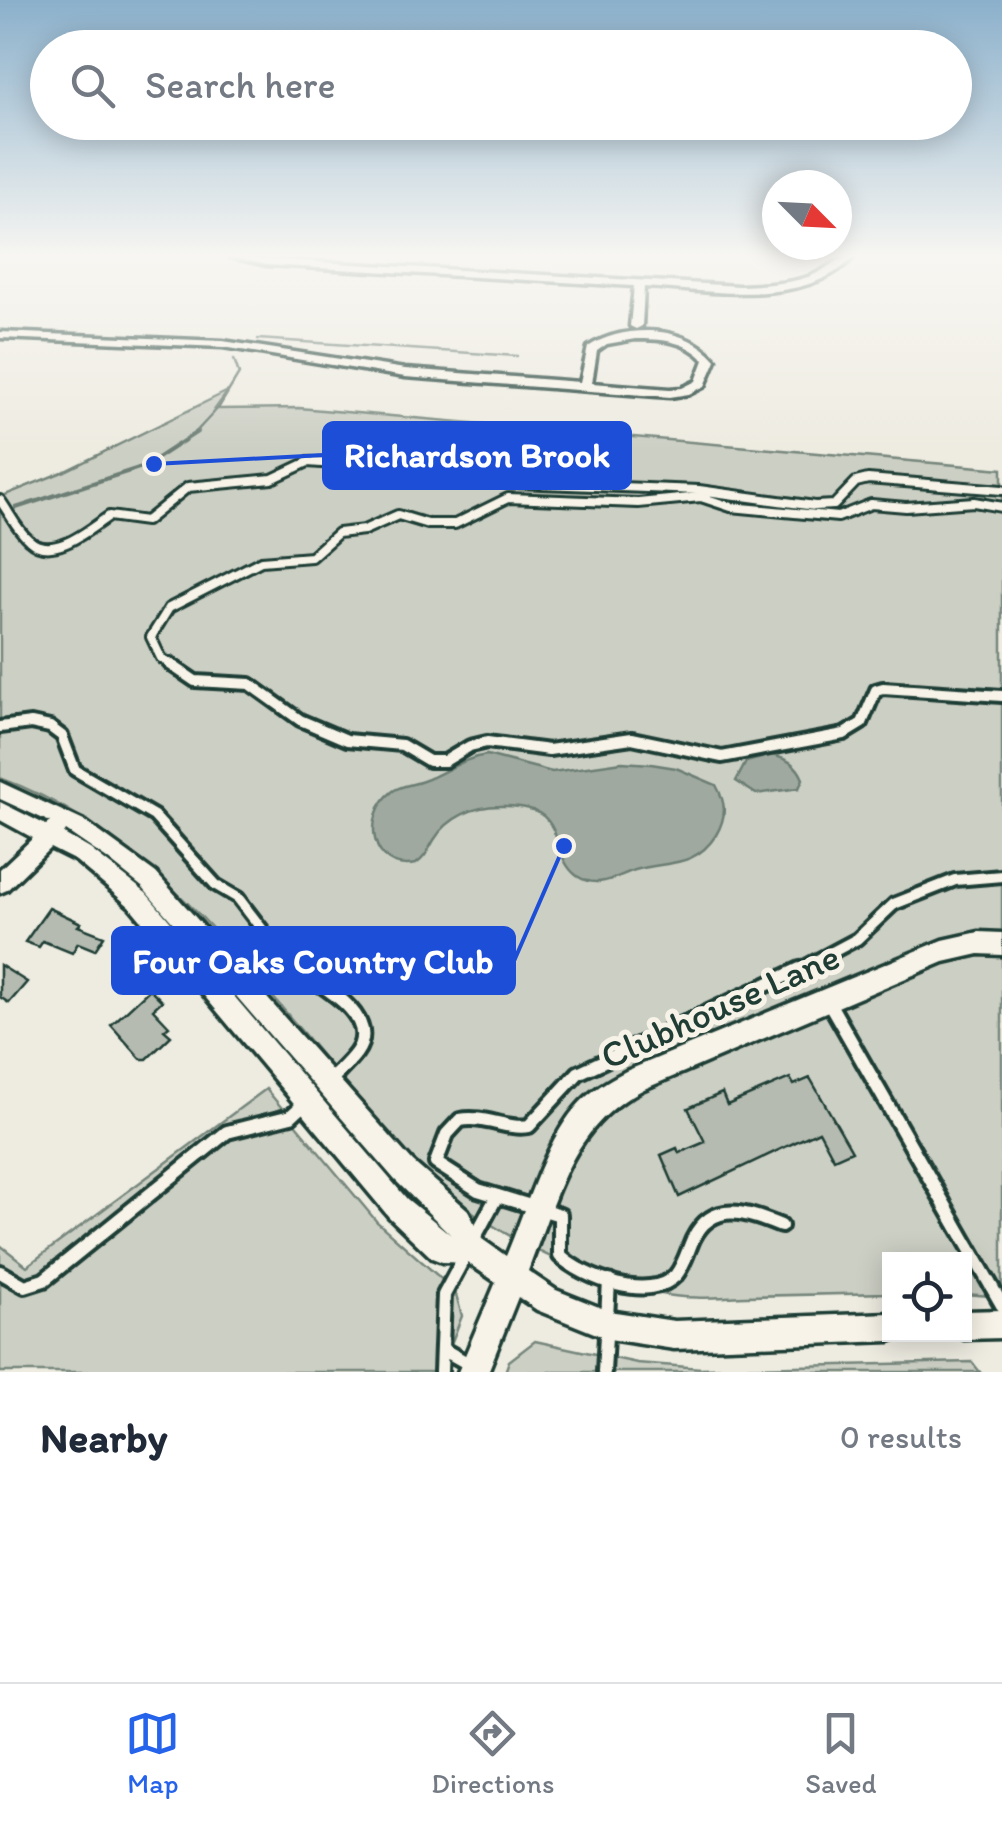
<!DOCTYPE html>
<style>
:root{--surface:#fff;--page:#f6f6f7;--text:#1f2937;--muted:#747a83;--line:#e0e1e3;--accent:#2563eb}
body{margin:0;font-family:Itim,sans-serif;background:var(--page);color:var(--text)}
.controls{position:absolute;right:30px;bottom:30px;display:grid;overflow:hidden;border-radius:0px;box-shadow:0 5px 25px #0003}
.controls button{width:90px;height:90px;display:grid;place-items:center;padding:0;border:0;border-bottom:2px solid var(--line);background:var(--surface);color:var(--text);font:50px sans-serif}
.compass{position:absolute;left:762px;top:170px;width:90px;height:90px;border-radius:50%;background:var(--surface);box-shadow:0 5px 25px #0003;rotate:114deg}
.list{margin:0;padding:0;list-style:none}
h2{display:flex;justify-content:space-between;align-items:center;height:130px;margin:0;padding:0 40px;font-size:42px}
h2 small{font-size:32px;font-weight:400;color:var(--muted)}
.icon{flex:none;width:55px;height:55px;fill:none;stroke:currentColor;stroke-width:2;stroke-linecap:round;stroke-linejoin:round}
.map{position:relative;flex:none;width:1002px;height:1372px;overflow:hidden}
.search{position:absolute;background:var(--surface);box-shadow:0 5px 25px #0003;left:30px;right:30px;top:30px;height:110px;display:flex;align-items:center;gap:25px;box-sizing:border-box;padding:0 35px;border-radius:55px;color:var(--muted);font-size:38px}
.sheet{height:310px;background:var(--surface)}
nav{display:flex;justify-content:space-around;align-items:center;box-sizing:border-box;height:140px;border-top:2px solid var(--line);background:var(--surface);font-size:28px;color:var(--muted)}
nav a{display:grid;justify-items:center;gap:5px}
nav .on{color:var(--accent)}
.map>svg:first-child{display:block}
</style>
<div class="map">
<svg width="1002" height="1372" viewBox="0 0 1002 1372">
<rect width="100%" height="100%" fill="#eeece1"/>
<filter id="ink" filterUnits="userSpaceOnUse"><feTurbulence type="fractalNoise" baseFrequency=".01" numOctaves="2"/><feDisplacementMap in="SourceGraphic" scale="20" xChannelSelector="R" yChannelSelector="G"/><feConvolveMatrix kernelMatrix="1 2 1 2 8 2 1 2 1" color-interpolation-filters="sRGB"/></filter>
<g filter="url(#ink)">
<g fill="#cccfc4" stroke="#76867c" stroke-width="2.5">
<path d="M228 391 215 409 299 408 1002 469V1297L965 1294 964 1260H890L889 1293C841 1294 793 1295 745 1296 718 1297 689 1300 662 1294 592 1280 521 1248 463 1205 422 1175 390 1135 357 1097 251 975 157 835 0 778V497L65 471Z"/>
<path d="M266 1089 377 1222 455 1291 462 1316 440 1372H0V1245L27 1266Z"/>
<path d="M535 1341 637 1363 701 1368 972 1362 980 1372H505L509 1361Z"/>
</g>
<g fill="#9fa99f" stroke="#6c7e74" stroke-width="2.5">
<path d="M487 755 552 772 622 762 651 764 676 768 716 785C726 803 727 816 716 835 695 868 668 861 635 870 616 876 598 890 577 876 546 853 572 803 500 806 474 806 448 817 434 840 428 850 426 857 416 864 370 873 361 815 393 791 401 785 413 785 423 781 446 773 462 758 487 755Z"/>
<path d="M772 755C787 759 797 764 803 779L799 788 756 794 736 781 746 762Z"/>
</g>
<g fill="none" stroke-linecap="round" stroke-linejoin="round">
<g stroke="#6c7e74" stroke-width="2.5">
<path d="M258 339 517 356"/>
<path d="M194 434 219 407 239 374 234 359"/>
</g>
<path stroke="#6c7e74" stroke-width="4" d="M16 508 145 466 197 432"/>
</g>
<g fill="#b5bbb0" stroke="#1f3d34" stroke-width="2.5">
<path d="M49 908 81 923 78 926 104 936 95 950 78 943 72 953 43 941 39 947 25 942Z"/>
<path d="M0 965 27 982 9 1003 0 997Z"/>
<path d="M150 989 162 1001 153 1009 169 1026 164 1030 171 1036 147 1059H141L111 1025Z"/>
<path d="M790 1078 794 1085 810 1078 852 1151 834 1159 819 1131 679 1197 661 1155 677 1148 679 1153 705 1142 688 1108 722 1093 727 1105Z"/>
</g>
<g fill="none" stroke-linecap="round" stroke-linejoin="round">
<g stroke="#1f3d34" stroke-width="14">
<g id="service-far2">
<path d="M0 500C9 512 17 530 29 540 52 562 90 529 109 516L146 521 188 487 272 479 308 462 469 474 516 483 699 490 815 506 834 505 856 482 868 479 1002 490"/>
<path d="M173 666 161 658 151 637 169 608 261 561 311 557 338 533 364 530 398 515 428 524H455L508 498 638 503 701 497 731 507 838 517 871 504 906 507 974 502 1002 507"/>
</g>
</g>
<g stroke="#1f3d34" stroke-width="18">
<g id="service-far1">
<path d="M170 664 195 681 250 684 300 720 347 740 402 745 429 761H445L470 746 487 742 549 750 632 738 722 757 844 734 862 723 876 690 883 688 1002 696"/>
<path d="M0 727 31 723 50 727 62 736 75 770 154 816 216 885 238 898 287 962 301 972"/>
<path d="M795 972 857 939 894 904 955 880 1002 876"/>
</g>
</g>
<g stroke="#1f3d34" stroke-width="20">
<g id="service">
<path d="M297 969C321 985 382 1017 356 1053 348 1064 337 1073 328 1083"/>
<path d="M827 999 1002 1305"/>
<path d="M781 1226C748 1213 713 1199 693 1239 688 1250 684 1265 676 1275 650 1303 583 1278 560 1256V1215L478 1190 436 1163 447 1134 460 1120C485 1115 506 1130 529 1126L578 1073 800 969"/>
<path d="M0 1272 25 1286 44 1280 227 1132 291 1116 305 1103"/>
<path d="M444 1350 483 1372"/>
<path d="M441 1372 444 1295 497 1196"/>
<path d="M604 1372 609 1281"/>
</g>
</g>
<g stroke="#1f3d34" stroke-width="7">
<g id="minor">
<path d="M230 257 739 286C763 285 788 284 811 276 826 270 839 256 854 257 803 309 709 290 644 287L642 326 636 329 630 326 634 286 267 265Z"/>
<path d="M0 332 223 341 405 369 580 382 588 347C625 323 687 325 716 360L705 386 689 394 670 397 405 377 223 347 0 338ZM635 339C660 339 686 340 704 360L696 381 682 388 670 389 592 383 597 351 607 344Z"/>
<path d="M0 782 86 822 156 873 413 1162 468 1210 482 1239 506 1256C525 1212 545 1142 576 1107 590 1091 607 1081 626 1071L943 940 979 932 1002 933V955L979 954 944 962 644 1089C569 1127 557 1198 528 1271L556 1290 609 1311 674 1321 890 1313V1334H901L900 1337 890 1341 674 1349 609 1339 537 1310 518 1297 488 1372H458L496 1282 468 1263 442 1262 432 1258 389 1217 130 907 76 861 50 848 7 890 0 893V869L33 838 0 820V802L46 825 50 822 0 799ZM66 831 107 859 142 887 395 1180 451 1235 407 1199 146 893 90 849 64 834Z"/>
<path d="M1002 1310V1338L964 1339 954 1335 964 1334V1311Z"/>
</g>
</g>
<use href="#service-far2" stroke="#f7f3e8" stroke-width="8"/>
<use href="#service-far1" stroke="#f7f3e8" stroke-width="10"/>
<use href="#service" stroke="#f7f3e8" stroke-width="12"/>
<use href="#minor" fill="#f7f3e8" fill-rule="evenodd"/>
</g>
</g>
<linearGradient id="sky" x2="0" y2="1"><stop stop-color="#8bb0cb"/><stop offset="0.57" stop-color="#f7f6f2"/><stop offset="1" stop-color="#f7f6f2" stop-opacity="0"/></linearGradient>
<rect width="1002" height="449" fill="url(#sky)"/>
<g text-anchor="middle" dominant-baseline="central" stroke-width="10" stroke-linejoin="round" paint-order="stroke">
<g font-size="38" fill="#1f3d34" stroke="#f7f3e8">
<text transform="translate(720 1006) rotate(-24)">Clubhouse Lane</text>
</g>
</g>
<path fill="none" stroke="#1d4ed8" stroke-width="4" d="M154 464L324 455M564 846L514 961"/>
<g fill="#1d4ed8" stroke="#f7f3e8" stroke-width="4">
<circle cx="154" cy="464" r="10"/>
<circle cx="564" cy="846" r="10"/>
</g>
<g fill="#1d4ed8" stroke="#1d4ed8" stroke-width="4">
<rect x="324" y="423" width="306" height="65" rx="10"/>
<rect x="113" y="928" width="401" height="65" rx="10"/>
</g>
<g font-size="35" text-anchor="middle" font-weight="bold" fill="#fff">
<text x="477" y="467">Richardson Brook</text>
<text x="313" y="973">Four Oaks Country Club</text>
</g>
</svg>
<div class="controls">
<button><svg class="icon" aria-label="locate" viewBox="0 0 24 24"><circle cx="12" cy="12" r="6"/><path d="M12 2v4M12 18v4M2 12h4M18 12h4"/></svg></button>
</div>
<svg class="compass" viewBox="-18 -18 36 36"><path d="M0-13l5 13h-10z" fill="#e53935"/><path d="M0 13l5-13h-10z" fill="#747a83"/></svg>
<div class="search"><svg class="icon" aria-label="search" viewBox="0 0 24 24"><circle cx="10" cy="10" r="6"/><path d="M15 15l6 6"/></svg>Search here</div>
</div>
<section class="sheet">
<h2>Nearby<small>0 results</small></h2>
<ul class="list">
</ul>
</section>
<nav>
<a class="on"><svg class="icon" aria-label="map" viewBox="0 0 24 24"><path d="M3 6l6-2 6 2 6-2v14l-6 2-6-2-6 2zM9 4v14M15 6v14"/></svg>Map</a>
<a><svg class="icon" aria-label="directions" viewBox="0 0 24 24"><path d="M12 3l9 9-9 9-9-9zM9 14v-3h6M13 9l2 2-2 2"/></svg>Directions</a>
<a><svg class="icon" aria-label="saved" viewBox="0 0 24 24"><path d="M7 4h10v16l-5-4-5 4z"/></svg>Saved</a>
</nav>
